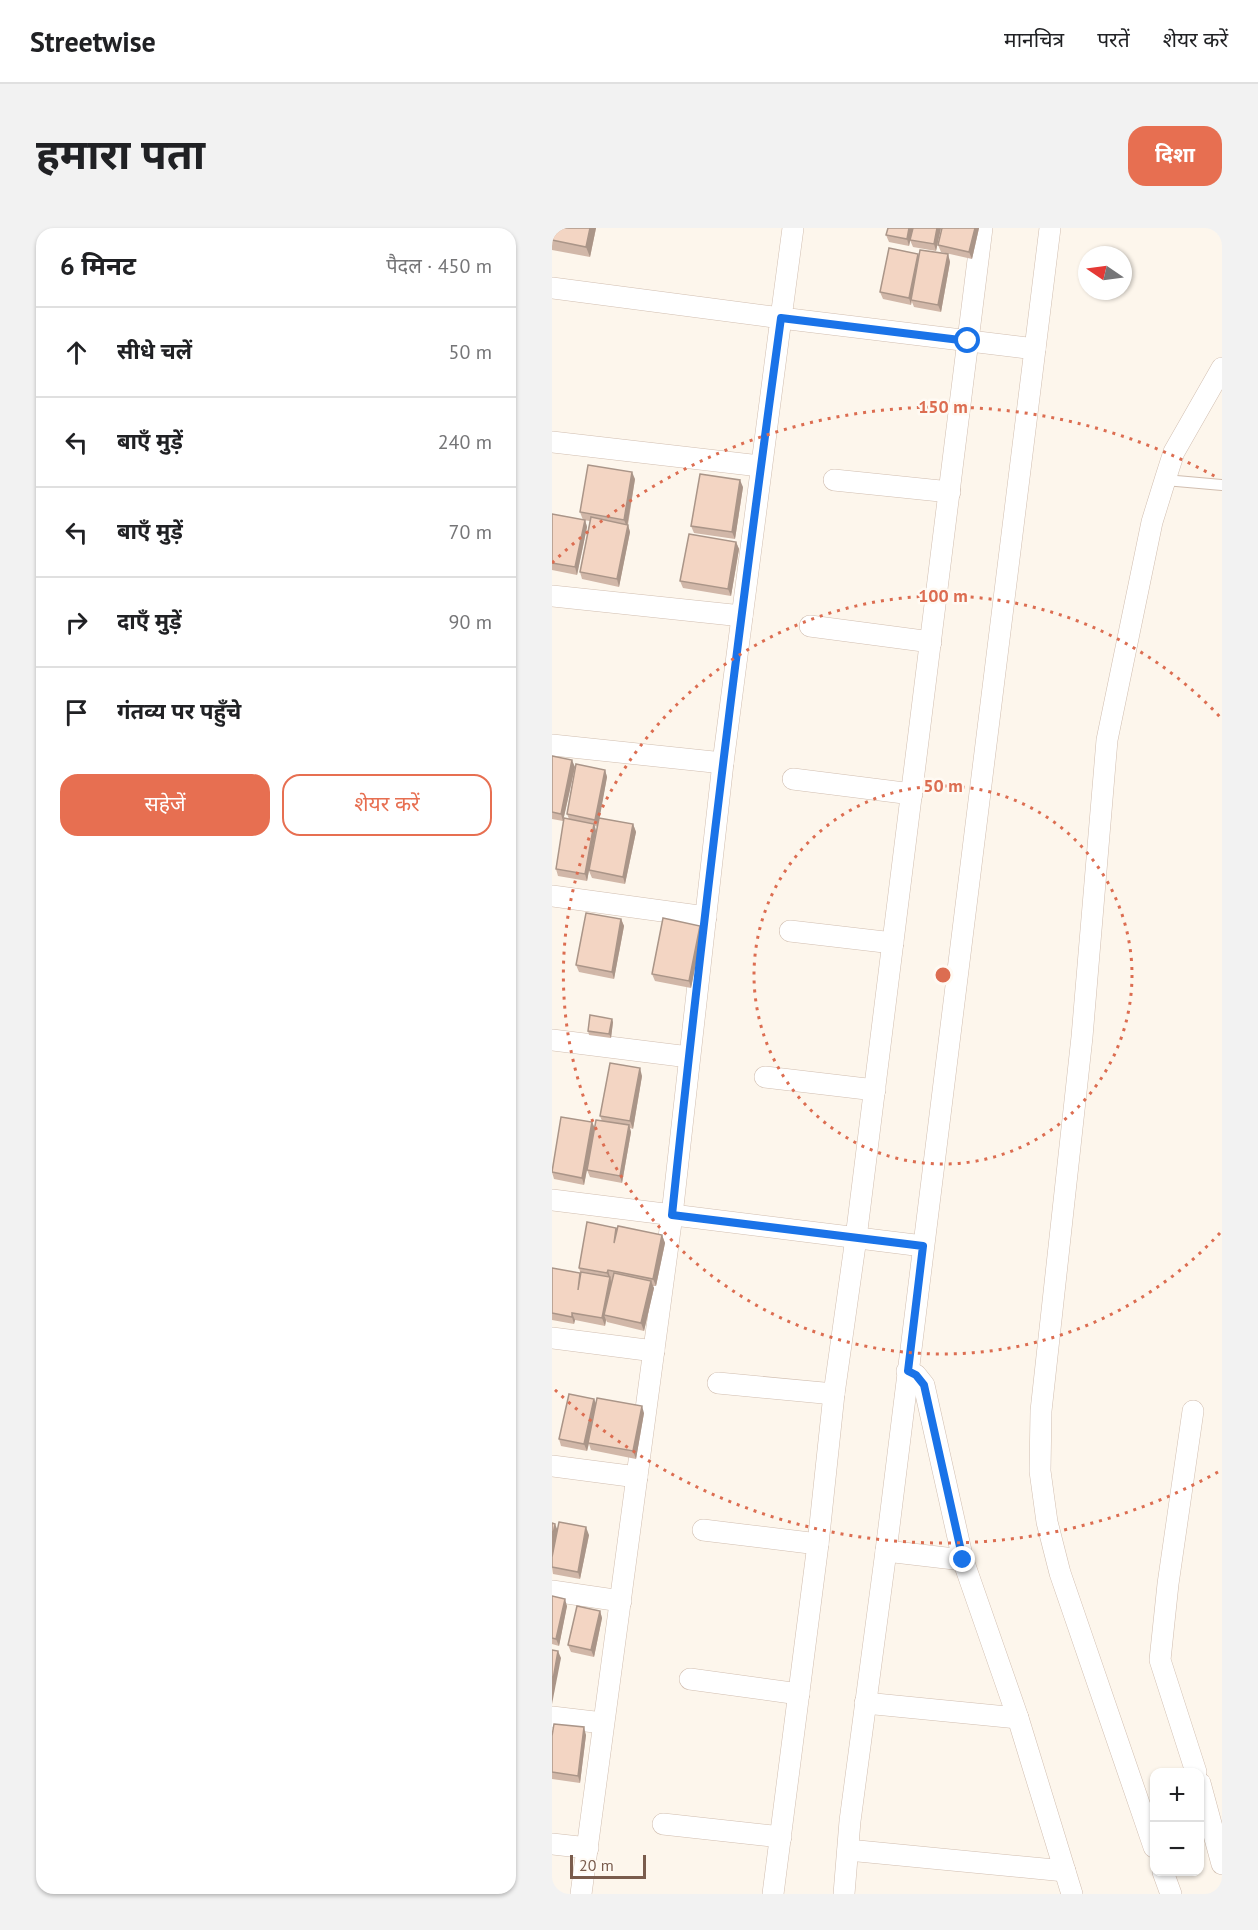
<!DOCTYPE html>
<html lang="hi">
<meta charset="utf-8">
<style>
:root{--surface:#fff;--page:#f2f2f2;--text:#202124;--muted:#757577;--line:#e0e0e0;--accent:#e76f51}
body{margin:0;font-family:"PT Sans","Noto Sans Devanagari",sans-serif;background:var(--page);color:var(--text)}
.controls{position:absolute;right:18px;bottom:18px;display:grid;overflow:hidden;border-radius:12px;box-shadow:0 2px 4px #0004}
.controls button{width:54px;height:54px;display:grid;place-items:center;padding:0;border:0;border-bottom:2px solid var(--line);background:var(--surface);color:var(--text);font:30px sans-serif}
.compass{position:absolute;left:526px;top:18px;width:54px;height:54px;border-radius:50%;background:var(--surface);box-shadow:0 2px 4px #0004;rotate:283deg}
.scale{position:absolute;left:18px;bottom:15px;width:76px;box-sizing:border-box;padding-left:6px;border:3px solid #7a5c4d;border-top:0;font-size:16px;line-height:21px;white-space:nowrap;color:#7a5c4d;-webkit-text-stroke:4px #fffaf3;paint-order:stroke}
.stop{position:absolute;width:18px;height:18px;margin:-14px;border:4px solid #1a73e8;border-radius:50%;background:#fff}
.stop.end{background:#1a73e8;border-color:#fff;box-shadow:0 2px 6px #0008}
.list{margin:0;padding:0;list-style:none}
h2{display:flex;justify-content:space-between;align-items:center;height:78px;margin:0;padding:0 24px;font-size:26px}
h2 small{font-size:20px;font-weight:400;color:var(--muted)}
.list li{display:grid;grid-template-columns:39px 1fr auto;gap:18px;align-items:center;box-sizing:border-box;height:90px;padding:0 24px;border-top:2px solid var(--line)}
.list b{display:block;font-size:22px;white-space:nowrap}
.list em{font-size:20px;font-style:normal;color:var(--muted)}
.actions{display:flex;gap:12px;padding:18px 24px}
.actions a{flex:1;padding:14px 0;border:2px solid var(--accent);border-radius:18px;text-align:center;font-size:21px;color:var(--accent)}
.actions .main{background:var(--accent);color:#fff}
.icon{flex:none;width:33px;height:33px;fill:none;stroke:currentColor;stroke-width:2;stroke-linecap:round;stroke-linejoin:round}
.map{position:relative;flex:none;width:670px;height:1666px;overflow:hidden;border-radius:18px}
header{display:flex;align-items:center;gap:36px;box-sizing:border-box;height:84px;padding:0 30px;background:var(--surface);border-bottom:2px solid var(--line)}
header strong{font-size:28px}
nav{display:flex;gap:33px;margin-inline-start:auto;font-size:21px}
.intro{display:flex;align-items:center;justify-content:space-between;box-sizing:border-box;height:144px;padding:0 36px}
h1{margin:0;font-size:42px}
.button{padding:15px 27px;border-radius:18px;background:var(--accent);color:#fff;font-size:21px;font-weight:700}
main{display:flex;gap:36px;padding:0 36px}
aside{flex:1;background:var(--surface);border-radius:18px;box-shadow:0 2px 4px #0004}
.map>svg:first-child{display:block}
</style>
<header>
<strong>Streetwise</strong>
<nav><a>मानचित्र</a><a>परतें</a><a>शेयर करें</a></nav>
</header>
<div class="intro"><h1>हमारा पता</h1><a class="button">दिशा</a></div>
<main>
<aside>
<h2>6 मिनट<small>पैदल · 450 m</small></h2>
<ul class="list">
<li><svg class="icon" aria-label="ahead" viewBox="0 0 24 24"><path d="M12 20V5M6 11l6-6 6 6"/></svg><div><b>सीधे चलें</b></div><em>50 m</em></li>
<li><svg class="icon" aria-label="left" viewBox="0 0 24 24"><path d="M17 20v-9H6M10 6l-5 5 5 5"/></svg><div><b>बाएँ मुड़ें</b></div><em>240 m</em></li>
<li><svg class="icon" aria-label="left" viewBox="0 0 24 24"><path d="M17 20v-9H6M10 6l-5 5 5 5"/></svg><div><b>बाएँ मुड़ें</b></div><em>70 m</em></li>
<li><svg class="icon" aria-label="right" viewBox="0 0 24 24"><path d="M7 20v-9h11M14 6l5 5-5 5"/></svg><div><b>दाएँ मुड़ें</b></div><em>90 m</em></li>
<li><svg class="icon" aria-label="arrive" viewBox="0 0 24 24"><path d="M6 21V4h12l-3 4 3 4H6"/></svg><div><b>गंतव्य पर पहुँचे</b></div></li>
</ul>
<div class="actions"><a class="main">सहेजें</a><a>शेयर करें</a></div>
</aside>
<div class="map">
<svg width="670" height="1666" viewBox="0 0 670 1666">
<rect width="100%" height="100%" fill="#fdf6ec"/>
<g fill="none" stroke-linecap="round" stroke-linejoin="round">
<g stroke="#d1beb0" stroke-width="12">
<path id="lane" d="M613 252 670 257"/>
</g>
<g stroke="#d1beb0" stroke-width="22">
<g id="street">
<path d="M241 0 229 90 483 121"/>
<path d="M0 60 229 90 171 535 120 987 29 1666"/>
<path d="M0 214 208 238"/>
<path d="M282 252 398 264"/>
<path d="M0 368 190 388"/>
<path d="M258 398 379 414"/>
<path d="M0 517 171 535"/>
<path d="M241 551 360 566"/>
<path d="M0 668 154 689"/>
<path d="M238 703 341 715"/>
<path d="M0 812 137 829"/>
<path d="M213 849 323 862"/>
<path d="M0 972 371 1018"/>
<path d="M0 1110 102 1123"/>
<path d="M355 1143 364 1147 372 1157 411 1332"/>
<path d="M166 1155 282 1166"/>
<path d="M641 1183 616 1356 608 1432 644 1544"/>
<path d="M0 1238 85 1249"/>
<path d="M151 1302 266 1316"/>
<path d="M334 1323 411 1332 466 1490 520 1666"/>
<path d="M0 1363 69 1373"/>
<path d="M138 1451 247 1466"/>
<path d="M313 1475 466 1490"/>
<path d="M0 1489 51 1495"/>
<path d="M648 1555 670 1636"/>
<path d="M111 1596 229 1609"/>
<path d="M0 1616 36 1620"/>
<path d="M602 1619 508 1345 495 1294 488 1243 489 1183 530 809 555 512 600 294 613 252 622 224 670 140"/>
<path d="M296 1622 513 1643"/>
<path d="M611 1644 619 1666"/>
<path d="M221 1666 266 1316 282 1166 304 1010 430 0"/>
<path d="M292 1666 298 1593 334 1323 498 0"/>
</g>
</g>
<use href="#lane" stroke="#fff" stroke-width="10"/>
<use href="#street" stroke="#fff" stroke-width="21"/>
</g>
<g fill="#d1b7a8" fill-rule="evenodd">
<path d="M0 0H44L38 29 0 22Z"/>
<path d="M389 0 384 23 361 19 358 12 357 18 337 14 334 7Z"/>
<path d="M390 0H427L420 31 389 24 386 17Z"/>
<path d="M366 26 367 29 396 26 398 34 389 84 362 79 360 74 359 77 331 71 328 64Z"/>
<path d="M83 251 76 297 78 304 67 359 30 351 28 344 38 293 31 292 28 284Z"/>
<path d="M191 259 183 311 142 305 139 298Z"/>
<path d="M0 286 33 292 35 299 25 347 0 342Z"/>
<path d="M184 314 187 321 179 368 131 360 128 353Z"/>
<path d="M0 528 23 539 11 593 0 591Z"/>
<path d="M53 542 55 549 47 590 81 596 84 604 73 656 40 650 37 643 35 653 6 648 4 641 17 591 15 586ZM43 598 46 599 40 627 44 603Z"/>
<path d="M69 691 72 698 62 751 27 744 24 737Z"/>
<path d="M148 698 150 705 139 760 103 753 100 746Z"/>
<path d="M61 794 59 810 37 807 36 803Z"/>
<path d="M90 848 81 901 78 900 79 904 70 955 38 949 35 942 39 919 32 957 2 951 0 944 40 894 43 901 50 893 48 888Z"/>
<path d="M65 1002 110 1007 113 1015 104 1058H101L102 1060 92 1103 55 1094 54 1092 53 1098 23 1092 22 1096 0 1092V1040L29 1047 27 1040Z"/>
<path d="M42 1171 44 1176 92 1185 84 1231 39 1222 37 1216 35 1223 9 1218 7 1211Z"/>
<path d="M5 1302 37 1307 28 1351 1 1346 0 1339Z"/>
<path d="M0 1368 15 1378 7 1418 0 1416Z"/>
<path d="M48 1383 50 1390 42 1429 19 1424 16 1417Z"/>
<path d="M34 1507 28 1555 0 1551V1508Z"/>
</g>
<g fill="#aa9588">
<path d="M38 0H44L38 29 34 19Z"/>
<path d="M357 0H361L357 18 355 11Z"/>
<path d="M385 0H389L384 23 382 16Z"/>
<path d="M423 0H427L420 31 417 24Z"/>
<path d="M366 26 368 33 359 72V77L357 70Z"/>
<path d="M396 26 398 34 389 84 386 77Z"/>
<path d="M80 244 83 251 75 299 72 292Z"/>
<path d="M188 252 191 259 183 311 180 304Z"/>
<path d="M33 292 35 299 25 347 23 339Z"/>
<path d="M76 297 78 304 67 359 65 351Z"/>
<path d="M184 314 187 321 179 368 176 361Z"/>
<path d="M20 532 23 539 11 593 9 586Z"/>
<path d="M53 542 55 549 46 599 43 592Z"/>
<path d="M42 596 44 603 35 653 33 646Z"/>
<path d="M81 596 84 604 73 656 71 649Z"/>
<path d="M69 691 72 698 62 751 60 744Z"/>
<path d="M148 698 150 705 139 760 137 753Z"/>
<path d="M60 791 61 794 59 810 57 806Z"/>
<path d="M88 840 90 848 81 901 78 893Z"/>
<path d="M40 894 43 901 32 957 30 950Z"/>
<path d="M77 897 79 904 70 955 68 948Z"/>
<path d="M110 1007 113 1015 104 1058 101 1051Z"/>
<path d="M56 1042 60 1056 52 1087 54 1092 53 1098 50 1090 57 1051 55 1045Z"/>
<path d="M99 1053 102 1060 92 1103 89 1095Z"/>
<path d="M20 1085 23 1092 22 1096 20 1089Z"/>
<path d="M42 1171 45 1178 35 1223 32 1216Z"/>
<path d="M90 1178 92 1185 84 1231 81 1223Z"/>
<path d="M3 1296 6 1303 0 1332V1311Z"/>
<path d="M34 1299 37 1307 28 1351 26 1344Z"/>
<path d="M13 1371 15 1378 7 1418 4 1411Z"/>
<path d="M48 1383 50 1390 42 1429 39 1422Z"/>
<path d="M6 1423 9 1430 0 1476V1457Z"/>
<path d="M32 1499 34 1507 28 1555 26 1548Z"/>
</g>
<g fill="#f3d5c3" stroke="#aa9588" stroke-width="1.5">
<path d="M0 0H38L34 19 0 12Z"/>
<path d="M336 0H357L355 11 334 7Z"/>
<path d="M361 0H385L382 16 358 12Z"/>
<path d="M390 0H423L417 24 386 17Z"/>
<path d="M337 20 366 26 357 70 328 64Z"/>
<path d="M368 22 396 26 386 77 359 72Z"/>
<path d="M36 237 80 244 72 292 28 284Z"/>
<path d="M148 246 188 252 180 304 139 298Z"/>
<path d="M0 286 33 292 23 339 0 335Z"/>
<path d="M39 289 76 297 65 351 28 344Z"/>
<path d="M137 306 184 314 176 361 128 353Z"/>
<path d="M0 528 20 532 9 586 0 584Z"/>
<path d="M24 536 53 542 43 592 15 586Z"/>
<path d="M12 590 42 596 33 646 4 641Z"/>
<path d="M47 590 81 596 71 649 37 642Z"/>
<path d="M34 685 69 691 60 744 24 737Z"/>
<path d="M111 690 148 698 137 753 100 746Z"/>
<path d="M38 787 60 791 57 806 36 803Z"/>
<path d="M58 835 88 840 78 893 48 888Z"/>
<path d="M9 889 40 894 30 950 0 944Z"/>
<path d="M44 892 77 897 68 948 35 942Z"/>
<path d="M35 994 64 1000 62 1015 66 998 110 1007 101 1051 56 1042 55 1045 27 1040Z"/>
<path d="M0 1040 28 1045 26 1062 29 1044 58 1049 50 1090 20 1085V1089L0 1085Z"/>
<path d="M62 1045 99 1053 89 1095 52 1087Z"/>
<path d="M17 1166 42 1171 32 1216 7 1211Z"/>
<path d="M45 1170 90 1178 81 1223 36 1215Z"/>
<path d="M7 1294 34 1299 26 1344 0 1339V1329Z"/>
<path d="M0 1295 3 1296 0 1311Z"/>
<path d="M0 1368 13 1371 4 1411 0 1410Z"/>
<path d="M25 1378 48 1383 39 1422 16 1417Z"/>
<path d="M0 1422 6 1423 0 1457Z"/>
<path d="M2 1496 32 1499 26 1548 0 1544V1508Z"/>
</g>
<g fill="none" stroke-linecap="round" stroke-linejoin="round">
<path stroke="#1a73e8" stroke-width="8" d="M411 1332 372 1157 364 1147 356 1143 371 1018 120 987C151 688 188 389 229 90L416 113"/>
</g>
<g fill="none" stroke="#dc6d51" stroke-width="3" stroke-dasharray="3 6">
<circle cx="391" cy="747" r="189"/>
<path d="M668 1005A379 379 0 1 1 668 489"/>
<path d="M666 1244A568 568 0 0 1 0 1159M0 335A568 568 0 0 1 666 250"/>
</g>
<circle cx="391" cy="747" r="9" fill="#dc6d51" stroke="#fffaf3" stroke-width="3"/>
<g font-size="18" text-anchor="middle" font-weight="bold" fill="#dc6d51" stroke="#fffaf3" stroke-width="5" stroke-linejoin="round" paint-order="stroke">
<text x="391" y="185">150 m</text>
<text x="391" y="374">100 m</text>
<text x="391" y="564">50 m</text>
</g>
</svg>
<div class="controls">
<button>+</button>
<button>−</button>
</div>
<svg class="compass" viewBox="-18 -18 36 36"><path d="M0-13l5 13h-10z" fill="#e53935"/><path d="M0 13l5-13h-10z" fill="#757577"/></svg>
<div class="scale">20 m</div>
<div class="stop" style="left:416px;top:113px"></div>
<div class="stop end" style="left:411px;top:1332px"></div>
</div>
</main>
